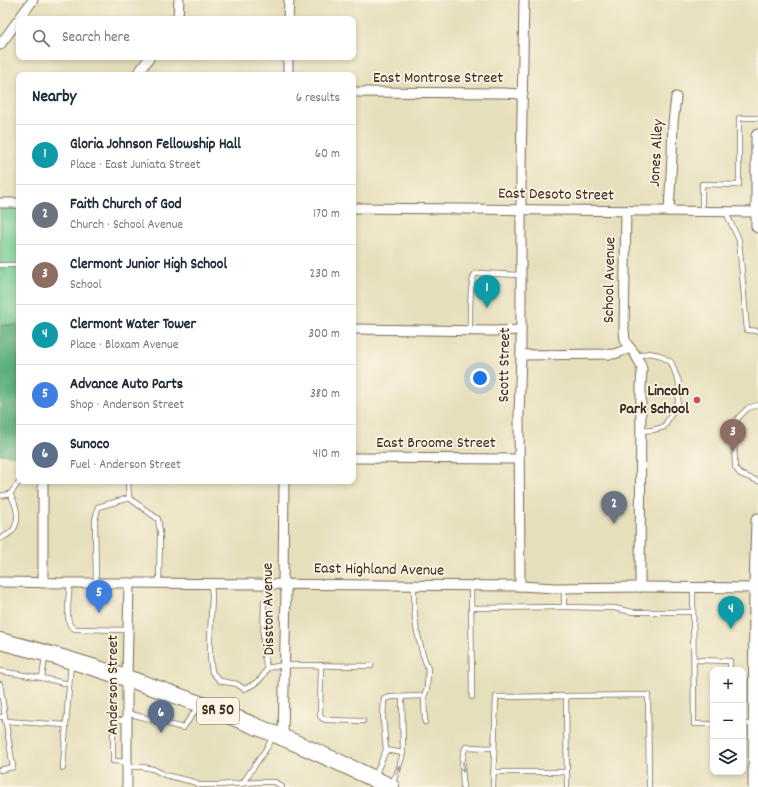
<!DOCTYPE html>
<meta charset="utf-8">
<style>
:root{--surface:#fff;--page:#f2f2f3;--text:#1f2937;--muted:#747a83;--line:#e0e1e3;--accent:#d1495b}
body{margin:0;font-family:Dekko,sans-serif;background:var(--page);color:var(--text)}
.controls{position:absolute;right:12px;bottom:12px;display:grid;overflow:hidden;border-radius:8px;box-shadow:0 2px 6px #0003}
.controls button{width:36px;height:36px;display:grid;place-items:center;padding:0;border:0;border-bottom:1px solid var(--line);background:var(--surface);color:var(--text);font:20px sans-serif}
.you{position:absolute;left:480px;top:378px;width:14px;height:14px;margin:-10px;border:3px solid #fff;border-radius:50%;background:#1a73e8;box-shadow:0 0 0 6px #1a73e833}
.badge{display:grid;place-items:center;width:26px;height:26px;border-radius:50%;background:var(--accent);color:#fff;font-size:13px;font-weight:700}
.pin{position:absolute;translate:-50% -33px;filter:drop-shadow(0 1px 2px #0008)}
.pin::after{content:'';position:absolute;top:21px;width:14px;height:12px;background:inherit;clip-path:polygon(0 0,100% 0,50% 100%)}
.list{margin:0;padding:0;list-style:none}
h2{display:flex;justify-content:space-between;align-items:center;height:52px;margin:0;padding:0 16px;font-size:17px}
h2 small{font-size:13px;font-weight:400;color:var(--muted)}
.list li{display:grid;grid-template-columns:26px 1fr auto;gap:12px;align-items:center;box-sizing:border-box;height:60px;padding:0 16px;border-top:1px solid var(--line)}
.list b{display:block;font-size:15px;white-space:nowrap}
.list p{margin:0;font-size:13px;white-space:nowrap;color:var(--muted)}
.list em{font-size:13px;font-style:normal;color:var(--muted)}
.icon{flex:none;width:22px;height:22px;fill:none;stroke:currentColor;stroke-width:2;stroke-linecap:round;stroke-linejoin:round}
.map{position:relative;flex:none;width:758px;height:787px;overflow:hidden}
.search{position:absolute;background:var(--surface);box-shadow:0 2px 6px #0003;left:16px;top:16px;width:340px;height:44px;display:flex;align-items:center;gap:10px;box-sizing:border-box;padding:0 14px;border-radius:8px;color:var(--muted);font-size:15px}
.panel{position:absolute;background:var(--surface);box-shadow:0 2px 6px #0003;left:16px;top:72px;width:340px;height:412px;border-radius:8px}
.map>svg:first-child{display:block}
</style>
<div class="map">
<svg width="758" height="787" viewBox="0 0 758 787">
<rect width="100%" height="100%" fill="#fcf5e5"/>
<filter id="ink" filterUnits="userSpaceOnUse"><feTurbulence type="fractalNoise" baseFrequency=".025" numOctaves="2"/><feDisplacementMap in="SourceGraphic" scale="8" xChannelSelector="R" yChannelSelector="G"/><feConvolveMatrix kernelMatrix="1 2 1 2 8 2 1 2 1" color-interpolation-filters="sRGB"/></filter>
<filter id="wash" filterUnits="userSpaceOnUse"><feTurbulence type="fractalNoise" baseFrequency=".012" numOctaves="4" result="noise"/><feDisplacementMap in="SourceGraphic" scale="16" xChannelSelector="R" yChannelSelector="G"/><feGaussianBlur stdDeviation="0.9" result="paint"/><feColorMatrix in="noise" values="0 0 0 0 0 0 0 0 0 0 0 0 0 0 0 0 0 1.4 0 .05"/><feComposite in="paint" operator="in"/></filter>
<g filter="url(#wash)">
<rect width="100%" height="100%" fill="#e6dfbb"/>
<path fill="#72cc93" stroke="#567b58" d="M0 208H19V324L0 325Z"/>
<path fill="#5db07d" stroke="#4c6d4e" d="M19 325V456L0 454V326Z"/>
</g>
<g filter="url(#ink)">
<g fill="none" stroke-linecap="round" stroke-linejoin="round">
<g stroke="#776955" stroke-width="6">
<g id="lane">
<path d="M702 211V184L739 185V118H758"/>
<path d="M727 212 728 217 739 240 747 330 758 331"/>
<path d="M0 265H19"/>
<path d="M470 330C470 318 469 282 475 274L479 273 521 275"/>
<path d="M637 356 649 353 659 355 671 362 676 375 679 382 678 402 664 427 653 430 641 431"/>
<path d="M758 405 748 408 738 418 735 424 734 438 735 467 740 474 758 481"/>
<path d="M128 481 129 498"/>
<path d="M0 496 10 494"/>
<path d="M0 539C5 536 10 534 13 530 21 519 16 504 10 494L20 481"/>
<path d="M70 583C69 592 66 618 70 625 71 627 72 627 75 629L128 630"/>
<path d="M96 583 95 521 98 507 129 498 158 519 160 532 159 583"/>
<path d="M211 584 212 596 210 639V657L212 672 220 681 237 684 244 689C256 684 262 680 267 668L284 665 371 666"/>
<path d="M471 586 472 697"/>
<path d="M693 587 694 724H713"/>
<path d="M564 588V607L614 608 633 612H693"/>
<path d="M264 602 263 651 267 668"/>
<path d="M471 608 564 607"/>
<path d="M694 660 730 661V670"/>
<path d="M321 665 320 716 323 719 327 720 363 721"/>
<path d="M0 671 42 678 45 657"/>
<path d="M42 678 69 684"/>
<path d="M0 684 5 717H0"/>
<path d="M424 696 425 722"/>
<path d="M566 696 648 695 649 787"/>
<path d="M127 713 183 728 198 707"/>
<path d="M127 720H113V761L127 762"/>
<path d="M5 721 66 725 71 663"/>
<path d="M743 724H754"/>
<path d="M386 750 403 753"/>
<path d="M127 767H143L153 769 165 775 194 782 198 785H219L258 782H275L282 787"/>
<path d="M63 768 66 725"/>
<path d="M0 770 13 767 5 717"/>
<path d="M494 772H567"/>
<path d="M375 776 386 750 383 719 384 699 391 697 424 696 427 689 428 669 422 652 416 627 414 606V585"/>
<path d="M242 784 266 749 273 737"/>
<path d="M391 785 398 771 403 753 402 697"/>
<path d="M463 787C463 776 460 757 466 747L494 748"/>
<path d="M493 787 496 697 566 696 567 787"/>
</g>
</g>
<g stroke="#776955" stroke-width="11">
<g id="street">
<path d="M19 19 33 0"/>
<path d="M178 19V16L179 0"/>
<path d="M288 19 289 0"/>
<path d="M0 45 19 19"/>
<path d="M288 57V75"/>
<path d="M137 75 150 57"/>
<path d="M353 92 503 93 523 94"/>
<path d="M0 203H19"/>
<path d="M353 208 758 212"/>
<path d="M626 211 624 330 625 340 627 344 635 354 640 363 642 369 641 386 640 587"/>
<path d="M669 211 672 156 673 123 676 97"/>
<path d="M353 329 493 331 521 330"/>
<path d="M521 355 614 354 620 352 630 348"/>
<path d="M353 458 519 459"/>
<path d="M43 481V583"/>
<path d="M0 582 66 583H129L520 586 555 588 640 587 758 588"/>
<path d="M520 586 519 415 521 355V170L524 0"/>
<path d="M283 737 286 591 283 584 284 481"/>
<path d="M127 787V678L129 583"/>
</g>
</g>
<g stroke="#776955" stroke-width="15">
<g id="secondary">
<path d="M758 136V226"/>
<path d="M755 787 756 588 758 520"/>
</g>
</g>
<g stroke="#776955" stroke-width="18">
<path id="highway" d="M0 641C135 675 266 726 391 787"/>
</g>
<use href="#lane" stroke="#fff" stroke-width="4.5"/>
<use href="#street" stroke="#fff" stroke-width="9"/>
<use href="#secondary" stroke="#fff" stroke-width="13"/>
<use href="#highway" stroke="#fff" stroke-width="16"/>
</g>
<defs><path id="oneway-solid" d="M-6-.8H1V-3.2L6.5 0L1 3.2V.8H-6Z"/></defs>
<g fill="#a79f9a">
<use href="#oneway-solid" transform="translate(463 767) rotate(91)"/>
<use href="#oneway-solid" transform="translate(398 770) rotate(-70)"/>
</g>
</g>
<circle fill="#d1495b" stroke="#fcf5e5" stroke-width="1.5" cx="697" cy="400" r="4"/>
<g text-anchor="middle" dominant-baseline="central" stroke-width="3.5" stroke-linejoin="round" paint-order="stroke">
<rect fill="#fcf5e5" stroke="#75675a" stroke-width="1" x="197" y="698" width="42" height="26" rx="3"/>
<g font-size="15" font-weight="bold" fill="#3b2a1e">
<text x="218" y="711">SR 50</text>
</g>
<g font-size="16" fill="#3b2a1e" stroke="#fcf5e5">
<text x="438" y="78">East Montrose Street</text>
<text transform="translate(657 153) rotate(-87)">Jones Alley</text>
<text transform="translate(556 195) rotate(1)">East Desoto Street</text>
<text transform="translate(610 280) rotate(-89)">School Avenue</text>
<text transform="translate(505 365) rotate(-89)">Scott Street</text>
<text x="436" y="443">East Broome Street</text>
<text transform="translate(379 570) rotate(1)">East Highland Avenue</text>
<text transform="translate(269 609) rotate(-91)">Disston Avenue</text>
<text transform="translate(113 685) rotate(-90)">Anderson Street</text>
</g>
<g font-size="16" font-weight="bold" fill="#3b2a1e" stroke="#fcf5e5" text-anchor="end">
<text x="689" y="391">Lincoln<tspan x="689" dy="18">Park School</tspan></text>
</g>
</g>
</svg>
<div class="controls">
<button>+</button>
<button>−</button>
<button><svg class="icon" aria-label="layers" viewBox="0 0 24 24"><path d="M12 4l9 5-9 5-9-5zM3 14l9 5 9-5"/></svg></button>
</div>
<div class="you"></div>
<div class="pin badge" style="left:487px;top:308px;background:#0f9aa8">1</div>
<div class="pin badge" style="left:614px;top:524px;background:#6b7280">2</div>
<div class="pin badge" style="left:733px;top:452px;background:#8d6e63">3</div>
<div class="pin badge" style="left:731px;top:629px;background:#0f9aa8">4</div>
<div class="pin badge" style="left:99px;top:613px;background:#3f7fe0">5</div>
<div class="pin badge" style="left:161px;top:733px;background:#5c6f8a">6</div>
<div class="search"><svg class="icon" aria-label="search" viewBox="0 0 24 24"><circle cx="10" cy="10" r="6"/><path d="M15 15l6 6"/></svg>Search here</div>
<section class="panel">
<h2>Nearby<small>6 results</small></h2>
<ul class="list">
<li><span class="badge" style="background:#0f9aa8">1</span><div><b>Gloria Johnson Fellowship Hall</b><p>Place · East Juniata Street</p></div><em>60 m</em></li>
<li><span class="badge" style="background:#6b7280">2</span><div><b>Faith Church of God</b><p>Church · School Avenue</p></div><em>170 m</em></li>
<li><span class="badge" style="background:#8d6e63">3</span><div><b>Clermont Junior High School</b><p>School</p></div><em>230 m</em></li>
<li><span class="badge" style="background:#0f9aa8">4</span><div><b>Clermont Water Tower</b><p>Place · Bloxam Avenue</p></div><em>300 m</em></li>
<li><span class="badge" style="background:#3f7fe0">5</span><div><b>Advance Auto Parts</b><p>Shop · Anderson Street</p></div><em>380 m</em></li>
<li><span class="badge" style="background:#5c6f8a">6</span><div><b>Sunoco</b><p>Fuel · Anderson Street</p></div><em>410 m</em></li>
</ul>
</section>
</div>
